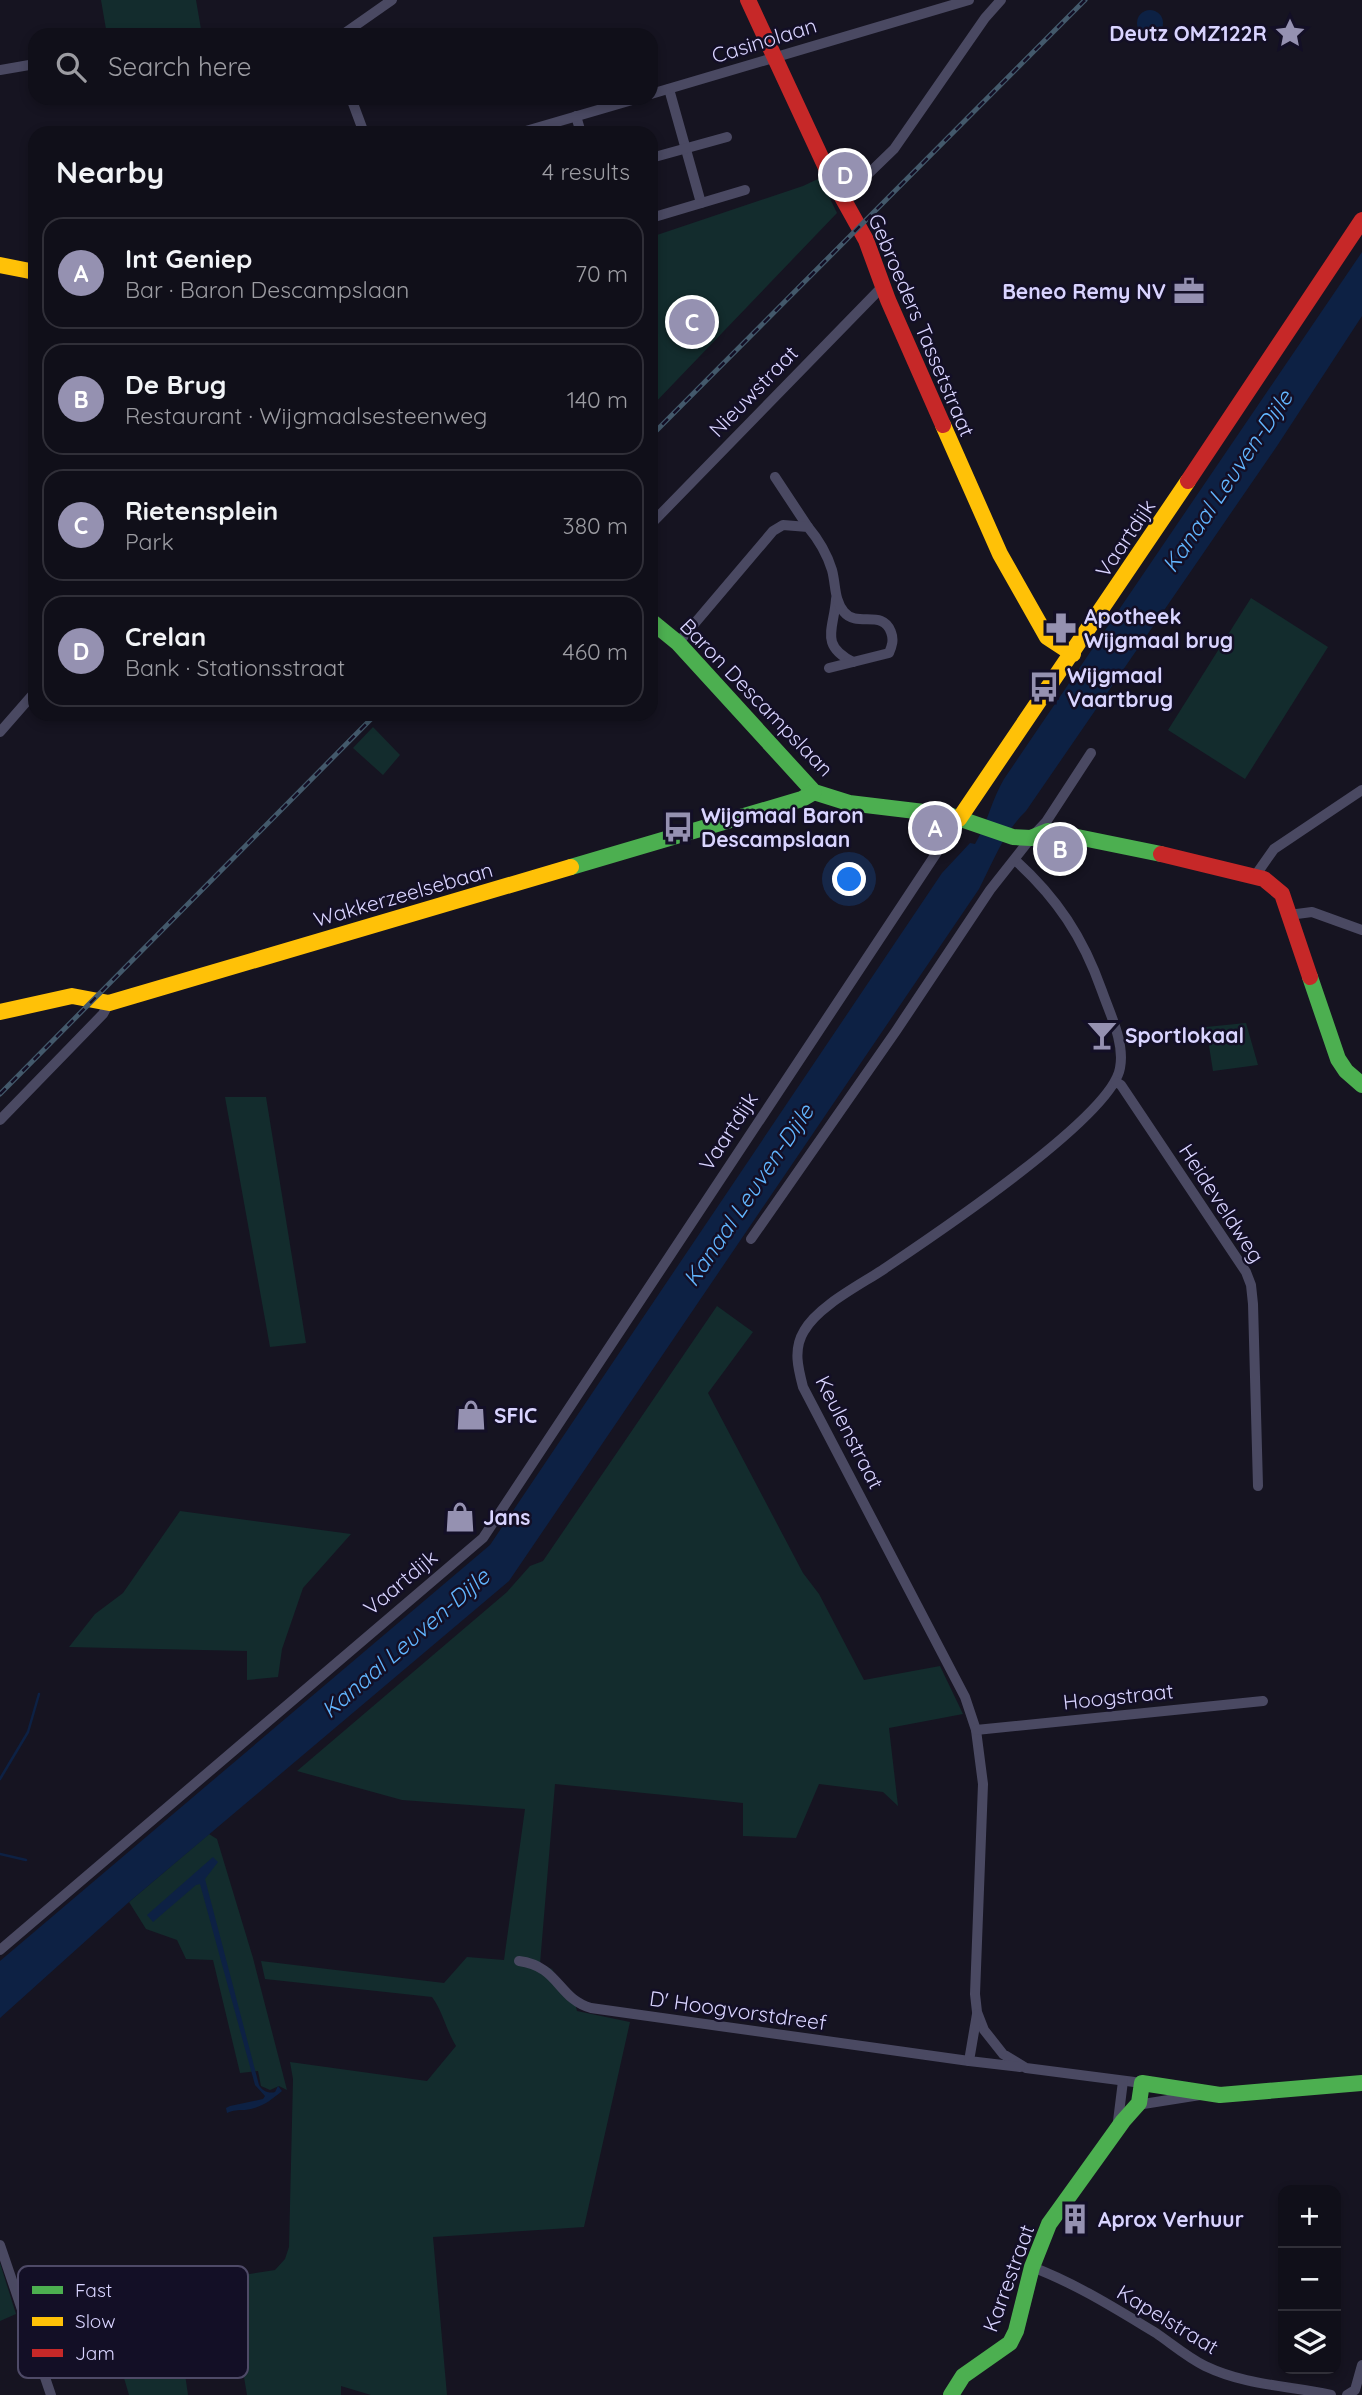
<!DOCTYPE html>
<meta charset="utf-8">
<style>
:root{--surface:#100f19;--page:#191822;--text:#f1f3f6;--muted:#9c9ca2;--line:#302f38;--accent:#9591b1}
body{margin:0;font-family:Quicksand,sans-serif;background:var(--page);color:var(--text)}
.controls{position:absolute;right:21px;bottom:21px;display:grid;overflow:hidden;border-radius:14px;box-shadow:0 4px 10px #0003}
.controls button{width:63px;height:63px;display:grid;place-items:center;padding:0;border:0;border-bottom:2px solid var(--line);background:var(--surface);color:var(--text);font:35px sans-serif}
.you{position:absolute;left:850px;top:880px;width:24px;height:24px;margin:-18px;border:5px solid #fff;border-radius:50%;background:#1a73e8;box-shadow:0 0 0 10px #1a73e833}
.badge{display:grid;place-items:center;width:46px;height:46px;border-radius:50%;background:var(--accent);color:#fff;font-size:23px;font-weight:700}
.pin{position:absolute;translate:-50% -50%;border:4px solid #fff;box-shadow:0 2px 7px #0006}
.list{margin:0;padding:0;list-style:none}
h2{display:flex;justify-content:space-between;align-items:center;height:91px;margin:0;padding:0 28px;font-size:30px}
h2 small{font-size:23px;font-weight:400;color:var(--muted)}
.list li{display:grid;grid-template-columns:46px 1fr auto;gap:21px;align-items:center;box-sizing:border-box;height:112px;margin:0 14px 14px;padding:0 14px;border:2px solid var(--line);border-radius:21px}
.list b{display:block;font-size:26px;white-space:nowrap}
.list p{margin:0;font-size:23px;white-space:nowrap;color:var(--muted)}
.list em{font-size:23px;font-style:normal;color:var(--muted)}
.icon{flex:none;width:38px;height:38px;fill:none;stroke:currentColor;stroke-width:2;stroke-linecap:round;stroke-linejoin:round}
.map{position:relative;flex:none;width:1362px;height:2395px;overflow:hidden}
.search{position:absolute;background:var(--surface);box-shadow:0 4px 10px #0003;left:28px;top:28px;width:630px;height:77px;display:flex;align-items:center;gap:18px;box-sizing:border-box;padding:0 24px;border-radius:21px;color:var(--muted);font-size:26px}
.panel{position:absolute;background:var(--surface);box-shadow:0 4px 10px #0003;left:28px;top:126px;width:630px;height:595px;border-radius:21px}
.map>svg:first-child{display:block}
</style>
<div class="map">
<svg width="1362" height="2395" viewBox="0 0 1362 2395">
<rect width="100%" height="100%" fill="#161421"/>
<g fill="#132c2d">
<path d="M101 0H196L202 35H107Z"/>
<path d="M820 178 837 213 651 407V237L803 186Z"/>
<path d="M1251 598 1328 647 1245 779 1168 730Z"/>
<path d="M373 727 400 755 383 775 353 748Z"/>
<path d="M1246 1023 1258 1065 1213 1071 1206 1027Z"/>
<path d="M225 1097H266L306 1343 270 1347Z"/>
<path d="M717 1306 753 1332 708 1393 803 1573 819 1594 864 1680 940 1666 963 1714 889 1728 898 1806 883 1792 819 1784 796 1838 743 1836V1803L555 1784 540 1964 552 1969 558 1979 573 1994 577 2011 630 2022 584 2227 433 2237 447 2395H371L341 2386V2395H247L239 2347 216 2340 215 2361 184 2367 188 2395H129L100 2297 275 2270 285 2259 289 2247 293 2079 290 2062 427 2081 456 2046C446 2030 443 2012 432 1997L265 1979 261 1961 444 1983 467 1957 504 1960 525 1809 402 1800 297 1771 507 1592 530 1566 543 1561Z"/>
<path d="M180 1511 351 1534 303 1588 282 1649 278 1677 247 1680V1651L69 1647 95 1614 123 1593Z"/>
<path d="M209 1834 217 1839 253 1958 287 2090 279 2086 270 2090 261 2086 258 2071 240 2073 213 1960 186 1959 177 1940 146 1929 129 1902Z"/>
<path d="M0 2263 16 2314 0 2321Z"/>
</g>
<g fill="#0d2144">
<circle cx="1150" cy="23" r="13"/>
<path d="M1362 252V316L1277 446 1026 811C1004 832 993 862 979 889L509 1581 129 1902 0 2018V1961L490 1545 942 873 970 843 975 844C987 824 992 799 1004 779Z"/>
<path d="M213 1857 218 1862 205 1879 259 2085C262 2091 269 2094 275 2092L278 2086 282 2091C270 2101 261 2108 245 2110 237 2110 234 2110 227 2113L226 2108 230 2106 263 2099 265 2096 255 2085 200 1884 196 1885 153 1922 147 1915Z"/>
</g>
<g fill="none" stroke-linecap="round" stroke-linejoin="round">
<g stroke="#0d2144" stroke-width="2.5">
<path d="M0 1779 28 1732 39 1694"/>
<path d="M0 1854 26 1860"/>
</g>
<g stroke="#4a4962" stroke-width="10">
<path d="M342 35 392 0"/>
<path d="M0 70 35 64"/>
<path d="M669 89 701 203"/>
<path d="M651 94 969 0"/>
<path d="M351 98 364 133"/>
<path d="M576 116 581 133"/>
<path d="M519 133 639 98"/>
<path d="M651 158 727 137"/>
<path d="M840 194 864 178 894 149 985 18 1001 0"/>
<path d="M651 218 745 190"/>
<path d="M775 477 808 527"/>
<path d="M651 524 883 286"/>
<path d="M836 599C834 629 819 645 853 662"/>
<path d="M678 643 773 531 783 525 808 527C819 540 827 554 832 570 836 585 834 600 844 612 857 628 883 609 891 632 894 640 892 646 889 653L829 668"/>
<path d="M0 732 35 692"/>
<path d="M1015 860C1057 898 1083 937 1102 991 1110 1014 1125 1043 1120 1068 1112 1117 930 1238 884 1269 860 1285 818 1306 804 1331 793 1349 798 1368 803 1387L965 1697 976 1730 983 1784 975 1994 977 2012 984 2030 1003 2054 1026 2068 1142 2083"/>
<path d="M1255 876 1274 849 1362 790"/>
<path d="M1289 915 1312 912 1362 930"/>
<path d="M1116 1082 1121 1085 1246 1272 1251 1285 1253 1304 1258 1486"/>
<path d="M0 1120 103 1014 109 1003"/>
<path d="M751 1239 896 1031 990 890 1031 838 1046 822 1091 753"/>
<path d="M976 1730 1263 1701"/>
<path d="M0 1950 483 1538 959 819"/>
<path d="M519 1961C559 1966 558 1999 591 2008L969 2061"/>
<path d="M977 2014 969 2061 1020 2067"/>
<path d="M1137 2105 1200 2095"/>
<path d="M1117 2129 1123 2081"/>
<path d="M0 2245 51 2395"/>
<path d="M1032 2267C1075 2283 1116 2309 1156 2333 1172 2344 1187 2357 1205 2366 1247 2386 1287 2385 1331 2395"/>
<path d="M1347 2395 1355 2390 1362 2365"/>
</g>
<g stroke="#4caf50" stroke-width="16">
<path d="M651 621 678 643 814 792 849 803 949 815 1013 837 1031 838 1048 831 1161 854"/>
<path d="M571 867 802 799 814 792"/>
<path d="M1310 977 1338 1059 1346 1071 1362 1085"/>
<path d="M951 2395 963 2376 1010 2343 1016 2331 1032 2267 1049 2224 1123 2121 1139 2103 1142 2083 1220 2095 1362 2083"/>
</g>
<g stroke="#ffc107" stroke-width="16">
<path d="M0 265 35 272"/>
<path d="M943 425 1000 554 1047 637 1073 654"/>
<path d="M959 819 1188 481"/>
<path d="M0 1012 72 996 109 1003 571 867"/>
</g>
<g stroke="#c62828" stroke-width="16">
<path d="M748 0 827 170 866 240 888 300 943 425"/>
<path d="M1188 481 1362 220"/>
<path d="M1161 854 1264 879 1282 894 1310 977"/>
</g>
<g stroke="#43596b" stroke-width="5">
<g id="rail">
<path d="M651 436 1085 0"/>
<path d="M0 1094 376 714"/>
</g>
</g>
<use href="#rail" stroke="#130f26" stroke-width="2.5" stroke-dasharray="8" stroke-linecap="butt"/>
</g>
<defs>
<g id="sight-bare" transform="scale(2.415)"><path d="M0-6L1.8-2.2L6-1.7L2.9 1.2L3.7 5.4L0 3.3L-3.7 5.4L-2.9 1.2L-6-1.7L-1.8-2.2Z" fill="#9591b1" stroke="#130f26" stroke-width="2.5" paint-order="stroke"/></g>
<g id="office-bare" transform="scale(2.415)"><path d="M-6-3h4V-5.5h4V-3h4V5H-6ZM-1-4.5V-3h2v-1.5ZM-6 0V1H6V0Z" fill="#9591b1" stroke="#130f26" stroke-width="2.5" paint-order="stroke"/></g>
<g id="pharmacy-bare" transform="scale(2.415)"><path d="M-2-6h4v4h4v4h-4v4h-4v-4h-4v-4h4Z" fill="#9591b1" stroke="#130f26" stroke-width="2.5" paint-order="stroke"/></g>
<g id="bus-bare" transform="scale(2.415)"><path d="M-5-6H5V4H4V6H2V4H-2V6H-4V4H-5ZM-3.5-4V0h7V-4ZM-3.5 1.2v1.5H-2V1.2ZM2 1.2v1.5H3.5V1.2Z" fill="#9591b1" stroke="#130f26" stroke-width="2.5" paint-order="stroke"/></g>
<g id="bar-bare" transform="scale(2.415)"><path d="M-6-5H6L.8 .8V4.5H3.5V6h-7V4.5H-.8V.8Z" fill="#9591b1" stroke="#130f26" stroke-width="2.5" paint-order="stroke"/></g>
<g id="shop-bare" transform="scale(2.415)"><path d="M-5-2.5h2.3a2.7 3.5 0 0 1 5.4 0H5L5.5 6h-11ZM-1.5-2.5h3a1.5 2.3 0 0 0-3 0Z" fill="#9591b1" stroke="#130f26" stroke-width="2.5" paint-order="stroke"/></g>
<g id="building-bare" transform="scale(2.415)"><path d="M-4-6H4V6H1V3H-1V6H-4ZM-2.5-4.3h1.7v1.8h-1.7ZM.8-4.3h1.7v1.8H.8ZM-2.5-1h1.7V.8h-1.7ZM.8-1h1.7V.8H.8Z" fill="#9591b1" stroke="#130f26" stroke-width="2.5" paint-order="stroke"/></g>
</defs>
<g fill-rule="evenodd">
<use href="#sight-bare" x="1290" y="33"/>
<use href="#office-bare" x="1189" y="291"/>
<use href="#pharmacy-bare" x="1061" y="628"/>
<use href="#bus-bare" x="1044" y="687"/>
<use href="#bus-bare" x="678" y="827"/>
<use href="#bar-bare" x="1102" y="1035"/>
<use href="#shop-bare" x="471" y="1415"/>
<use href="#shop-bare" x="460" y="1517"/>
<use href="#building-bare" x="1075" y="2219"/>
</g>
<g text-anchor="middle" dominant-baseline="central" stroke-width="5" stroke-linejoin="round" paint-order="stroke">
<g font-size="21" font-weight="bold" fill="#d9d4ff" stroke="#130f26" text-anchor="start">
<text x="1267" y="33" text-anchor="end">Deutz OMZ122R</text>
<text x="1166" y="291" text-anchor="end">Beneo Remy NV</text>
<text x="1084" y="616">Apotheek<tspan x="1084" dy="24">Wijgmaal brug</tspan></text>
<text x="1067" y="675">Wijgmaal<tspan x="1067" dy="24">Vaartbrug</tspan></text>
<text x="701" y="815">Wijgmaal Baron<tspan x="701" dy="24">Descampslaan</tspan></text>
<text x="1125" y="1035">Sportlokaal</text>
<text x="494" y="1415">SFIC</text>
<text x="483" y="1517">Jans</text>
<text x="1098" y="2219">Aprox Verhuur</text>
</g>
<g font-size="21" fill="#d9d4ff" stroke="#130f26">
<text transform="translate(764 40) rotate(-17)">Casinolaan</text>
<text transform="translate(922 325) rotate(67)">Gebroeders Tassetstraat</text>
<text transform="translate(753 391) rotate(-46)">Nieuwstraat</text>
<text transform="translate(1125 538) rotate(-56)">Vaartdijk</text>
<text transform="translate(757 697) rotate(46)">Baron Descampslaan</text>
<text transform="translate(403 894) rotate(-16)">Wakkerzeelsebaan</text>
<text transform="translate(728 1131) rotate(-57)">Vaartdijk</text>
<text transform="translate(1222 1203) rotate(57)">Heideveldweg</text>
<text transform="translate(850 1432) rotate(63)">Keulenstraat</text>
<text transform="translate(400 1582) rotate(-40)">Vaartdijk</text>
<text transform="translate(1118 1696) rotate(-6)">Hoogstraat</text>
<text transform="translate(738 2010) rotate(8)">D' Hoogvorstdreef</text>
<text transform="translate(1008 2278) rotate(-70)">Karrestraat</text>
<text transform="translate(1168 2319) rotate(31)">Kapelstraat</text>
</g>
<g font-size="23" font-style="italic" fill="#62b6ff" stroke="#130f26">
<text transform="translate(1227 481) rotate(-56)">Kanaal Leuven-Dijle</text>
<text transform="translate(748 1195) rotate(-56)">Kanaal Leuven-Dijle</text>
<text transform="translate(405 1643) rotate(-41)">Kanaal Leuven-Dijle</text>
</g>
</g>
<rect x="18" y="2266" width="230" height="112" rx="10" fill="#130f26" stroke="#4e4a67" stroke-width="2"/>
<rect x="32" y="2286" width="31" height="8" fill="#4caf50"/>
<rect x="32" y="2317" width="31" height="9" fill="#ffc107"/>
<rect x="32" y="2349" width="31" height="8" fill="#c62828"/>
<g font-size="19" fill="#d9d4ff">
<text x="75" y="2297">Fast</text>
<text x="75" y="2328">Slow</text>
<text x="75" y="2360">Jam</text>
</g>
</svg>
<div class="controls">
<button>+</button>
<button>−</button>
<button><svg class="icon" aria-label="layers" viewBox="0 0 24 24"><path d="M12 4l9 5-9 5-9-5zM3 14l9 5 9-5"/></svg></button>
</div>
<div class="you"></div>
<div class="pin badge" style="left:935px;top:828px">A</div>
<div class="pin badge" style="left:1060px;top:849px">B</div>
<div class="pin badge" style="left:692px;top:322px">C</div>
<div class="pin badge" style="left:845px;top:175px">D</div>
<div class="search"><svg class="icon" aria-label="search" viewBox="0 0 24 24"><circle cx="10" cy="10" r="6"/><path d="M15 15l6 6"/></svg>Search here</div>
<section class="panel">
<h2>Nearby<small>4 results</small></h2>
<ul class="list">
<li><span class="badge">A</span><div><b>Int Geniep</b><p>Bar · Baron Descampslaan</p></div><em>70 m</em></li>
<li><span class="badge">B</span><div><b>De Brug</b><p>Restaurant · Wijgmaalsesteenweg</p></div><em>140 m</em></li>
<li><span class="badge">C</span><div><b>Rietensplein</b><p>Park</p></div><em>380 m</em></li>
<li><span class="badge">D</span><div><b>Crelan</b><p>Bank · Stationsstraat</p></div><em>460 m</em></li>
</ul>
</section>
</div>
